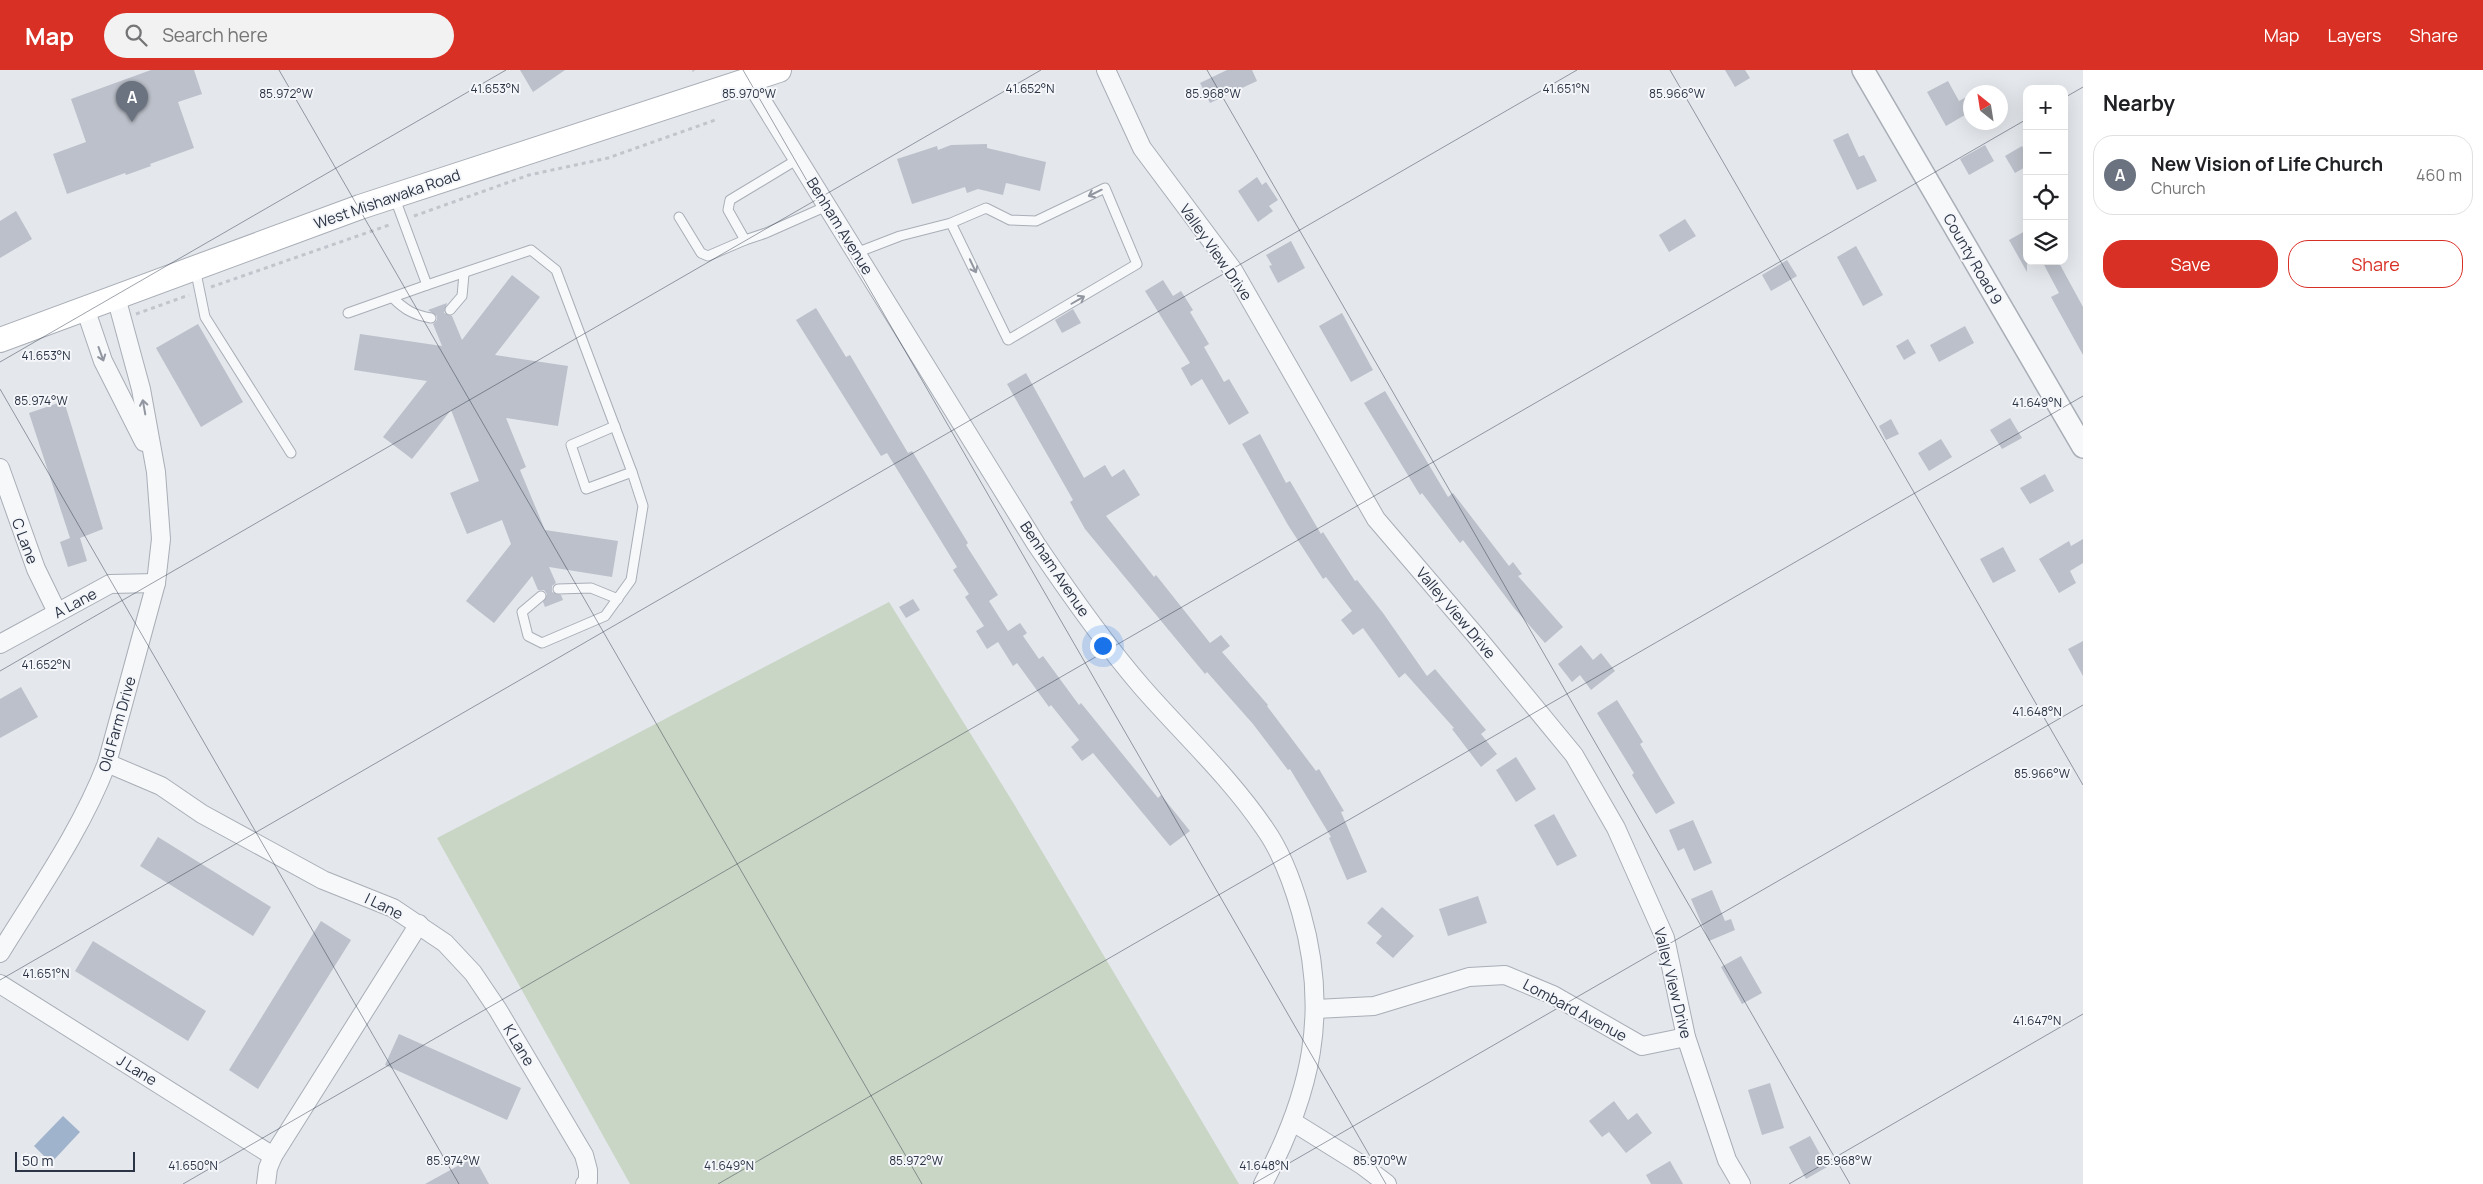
<!DOCTYPE html>
<meta charset="utf-8">
<style>
:root{--surface:#fff;--page:#f2f2f2;--text:#202124;--muted:#757577;--line:#e0e0e0;--accent:#d93025}
body{margin:0;font-family:Manrope,sans-serif;background:var(--page);color:var(--text)}
.controls{position:absolute;right:15px;top:15px;display:grid;overflow:hidden;border-radius:10px;box-shadow:0 5px 20px #0002}
.controls button{width:45px;height:45px;display:grid;place-items:center;padding:0;border:0;border-bottom:1px solid var(--line);background:var(--surface);color:var(--text);font:25px sans-serif}
.compass{position:absolute;left:1963px;top:15px;width:45px;height:45px;border-radius:50%;background:var(--surface);box-shadow:0 5px 20px #0002;rotate:330deg}
.scale{position:absolute;left:15px;bottom:12px;width:120px;box-sizing:border-box;padding-left:5px;border:2px solid #2b3445;border-top:0;font-size:14px;line-height:18px;white-space:nowrap;color:#2b3445;-webkit-text-stroke:4px #f4f6f9;paint-order:stroke}
.you{position:absolute;left:1102px;top:575px;width:18px;height:18px;margin:-12px;border:4px solid #fff;border-radius:50%;background:#1a73e8;box-shadow:0 0 0 8px #1a73e833}
.badge{display:grid;place-items:center;width:32px;height:32px;border-radius:50%;background:var(--accent);color:#fff;font-size:16px;font-weight:700}
.pin{position:absolute;translate:-50% -41px;filter:drop-shadow(0 1px 2px #0008)}
.pin::after{content:'';position:absolute;top:26px;width:18px;height:15px;background:inherit;clip-path:polygon(0 0,100% 0,50% 100%)}
.list{margin:0;padding:0;list-style:none}
h2{display:flex;justify-content:space-between;align-items:center;height:65px;margin:0;padding:0 20px;font-size:21px}
h2 small{font-size:16px;font-weight:400;color:var(--muted)}
.list li{display:grid;grid-template-columns:32px 1fr auto;gap:15px;align-items:center;box-sizing:border-box;height:80px;margin:0 10px 10px;padding:0 10px;border:1px solid var(--line);border-radius:20px}
.list b{display:block;font-size:19px;white-space:nowrap}
.list p{margin:0;font-size:16px;white-space:nowrap;color:var(--muted)}
.list em{font-size:16px;font-style:normal;color:var(--muted)}
.actions{display:flex;gap:10px;padding:15px 20px}
.actions a{flex:1;padding:11px 0;border:1px solid var(--accent);border-radius:20px;text-align:center;font-size:18px;color:var(--accent)}
.actions .main{background:var(--accent);color:#fff}
.icon{flex:none;width:28px;height:28px;fill:none;stroke:currentColor;stroke-width:2;stroke-linecap:round;stroke-linejoin:round}
.map{position:relative;flex:none;width:2083px;height:1114px;overflow:hidden}
header{display:flex;align-items:center;gap:30px;box-sizing:border-box;height:70px;padding:0 25px;background:var(--accent);color:#fff}
header strong{font-size:24px}
nav{display:flex;gap:28px;margin-inline-start:auto;font-size:18px}
.search{width:350px;height:45px;background:var(--page);display:flex;align-items:center;gap:12px;box-sizing:border-box;padding:0 18px;border-radius:28px;color:var(--muted);font-size:19px}
main{display:flex}
aside{flex:1;background:var(--surface)}
.map>svg:first-child{display:block}
</style>
<header>
<strong>Map</strong>
<div class="search"><svg class="icon" aria-label="search" viewBox="0 0 24 24"><circle cx="10" cy="10" r="6"/><path d="M15 15l6 6"/></svg>Search here</div>
<nav><a>Map</a><a>Layers</a><a>Share</a></nav>
</header>
<main>
<div class="map">
<svg width="2083" height="1114" viewBox="0 0 2083 1114">
<rect width="100%" height="100%" fill="#e4e7ec"/>
<path fill="#c9d6c5" d="M889 532 1014 734 1239 1114H630L437 768Z"/>
<path fill="#9fb4cc" d="M63 1046 80 1062 51 1093 34 1076Z"/>
<g fill="#bbc0ca">
<path d="M151 0H194L202 24 178 32 194 78 150 94 151 96 126 105 125 103 67 124 53 84 86 72 71 29Z"/>
<path d="M520 0H565L533 22Z"/>
<path d="M1227 0H1252L1257 11 1210 33 1200 13Z"/>
<path d="M1725 0H1745L1750 8 1735 17Z"/>
<path d="M1948 11 1959 31 1970 25V42L1946 56 1927 22Z"/>
<path d="M1848 63 1859 87 1864 85 1877 111 1857 120 1833 70Z"/>
<path d="M987 74V78L1046 92 1040 121 1006 113 1003 125 978 119 967 123 965 117 912 134 897 89 937 76 938 80 951 75Z"/>
<path d="M1985 75 1994 91 1969 105 1960 89Z"/>
<path d="M2022 76 2027 86V96L2015 103 2005 86Z"/>
<path d="M1257 107 1262 115 1266 112 1278 130 1269 136 1273 141 1258 152 1238 121Z"/>
<path d="M16 141 32 169 0 188V151Z"/>
<path d="M1685 149 1696 166 1669 182 1659 165Z"/>
<path d="M2027 160V202L2009 170Z"/>
<path d="M1291 171 1305 198 1278 213 1269 196 1272 195 1266 185Z"/>
<path d="M1856 176 1883 225 1863 236 1837 187Z"/>
<path d="M1787 190 1797 206 1771 221 1762 205Z"/>
<path d="M2042 191H2058L2083 237V285L2051 227 2059 223Z"/>
<path d="M512 205 540 227 495 285 568 296 558 356 506 348 526 397 520 400 545 460 618 471 612 507 549 497 556 513 552 516V522L561 525 563 530 545 537 543 532 547 524 544 520H538L532 506 494 553 466 531 511 474 502 450 467 464 450 423 479 411 451 340 412 389 383 367 427 311 354 300 360 264 442 276 433 254 437 250V246L428 240 447 233 444 243 452 246 462 270Z"/>
<path d="M1163 210 1173 226 1181 221 1193 240 1190 242 1209 274 1204 277 1224 312 1229 309 1249 343 1229 355 1202 309 1191 316 1181 298 1190 293 1145 221Z"/>
<path d="M816 238 846 287 850 285 908 383 912 381 968 473 966 475 998 525 989 531 1008 561 1020 553 1027 563 1023 566 1039 589 1043 586 1079 635 1081 633 1158 728 1161 725 1190 761 1170 776 1093 683 1082 691 1071 677 1079 670 1051 635 1049 637 1017 593 1013 596 998 572 987 579 976 561 984 556 965 527 969 524 953 500 957 497 887 383 881 386 796 250Z"/>
<path d="M1073 239 1081 253 1062 263 1055 250Z"/>
<path d="M1342 243 1373 300 1351 312 1319 256Z"/>
<path d="M198 254 243 332 201 357 156 278Z"/>
<path d="M1965 256 1974 273 1939 292 1930 275Z"/>
<path d="M1908 269 1916 283 1904 290 1896 276Z"/>
<path d="M1026 303 1084 408 1105 395 1112 407 1124 399 1140 425 1106 446 1154 507 1156 505 1210 573 1221 565 1230 576 1222 582 1268 635 1267 636 1316 701 1319 699 1344 741 1341 742 1367 802 1347 810 1329 768 1331 767 1290 699 1288 700 1253 654 1207 602 1205 604 1085 459 1070 432 1073 430 1007 314Z"/>
<path d="M1385 321 1448 427 1453 423 1509 496 1513 492 1522 504 1518 506 1563 557 1545 573 1514 538 1463 470 1460 473 1422 423 1420 425 1364 333Z"/>
<path d="M64 331 103 459 80 468 87 491 68 497 60 472 70 468 29 343Z"/>
<path d="M2010 348 2022 368 2002 379 1990 360Z"/>
<path d="M1891 349 1899 364 1886 370 1879 356Z"/>
<path d="M1260 364 1286 413 1290 411 1321 464 1323 462 1355 511 1357 510 1383 543 1427 606 1435 599 1486 660 1481 664 1497 684 1481 697 1452 659 1454 658 1405 603 1399 608 1363 558 1353 565 1341 550 1352 541 1326 507 1323 509 1288 455 1242 374Z"/>
<path d="M1941 369 1952 387 1929 401 1918 383Z"/>
<path d="M2045 404 2054 421 2030 434 2020 418Z"/>
<path d="M2083 469V493L2070 501 2076 513 2059 523 2039 489 2069 471 2071 476Z"/>
<path d="M2003 477 2016 501 1993 513 1980 489Z"/>
<path d="M913 529 920 540 906 548 899 537Z"/>
<path d="M2083 571V606L2068 579Z"/>
<path d="M1581 575 1593 590 1601 583 1615 601 1591 620 1580 605 1572 612 1558 594Z"/>
<path d="M21 617 38 647 0 668V629Z"/>
<path d="M1617 630 1643 672 1640 674 1675 733 1656 744 1632 705 1634 703 1597 643Z"/>
<path d="M1516 687 1536 719 1516 732 1496 700Z"/>
<path d="M1554 744 1577 786 1557 796 1534 755Z"/>
<path d="M1693 750 1712 793 1694 801 1684 778 1678 781 1669 760Z"/>
<path d="M158 767 271 837 253 866 140 796Z"/>
<path d="M1712 820 1725 851 1731 849 1735 860 1709 871 1691 829Z"/>
<path d="M1478 826 1487 853 1448 866 1439 839Z"/>
<path d="M1382 837 1414 866 1393 888 1376 873 1382 866 1367 853Z"/>
<path d="M321 851 351 870 258 1019 229 1000Z"/>
<path d="M93 871 206 941 188 971 75 901Z"/>
<path d="M1741 886 1762 923 1742 934 1721 897Z"/>
<path d="M399 964 521 1018 507 1050 385 995Z"/>
<path d="M1770 1013 1784 1058 1762 1065 1748 1020Z"/>
<path d="M1614 1031 1628 1050 1637 1043 1652 1063 1626 1083 1609 1062 1602 1067 1589 1051Z"/>
<path d="M1810 1066 1827 1097 1806 1109 1789 1077Z"/>
<path d="M474 1087 489 1114H425Z"/>
<path d="M1670 1091 1683 1114H1651L1646 1105Z"/>
</g>
<g fill="none" stroke-linecap="round" stroke-linejoin="round">
<g stroke="#a9aeb7" stroke-width="11">
<g id="service">
<path d="M798 89 730 130 728 140 745 170 766 163 827 136"/>
<path d="M394 126 427 215 531 180 556 200 632 402 643 436 631 510 605 546 542 573 528 566 522 542 541 526"/>
<path d="M679 147 701 183 708 186 745 170"/>
<path d="M856 183 900 166 951 153 986 138 1010 150 1036 151 1105 118 1137 194 1008 270 951 153"/>
<path d="M195 198 205 247 291 383"/>
<path d="M393 228C405 240 414 245 431 248"/>
<path d="M450 240 462 226 464 204"/>
<path d="M348 243 427 215"/>
<path d="M615 356 571 375 586 419 632 402"/>
<path d="M558 519 591 518 618 529"/>
</g>
</g>
<g stroke="#a9aeb7" stroke-width="20">
<g id="minor">
<path d="M1106 0 1142 78 1233 200 1376 449 1477 567 1574 685 1616 758 1665 868 1686 967 1727 1090 1741 1114"/>
<path d="M749 10 1036 474C1069 523 1103 572 1142 617 1183 664 1230 707 1265 759 1282 783 1293 814 1301 842 1330 943 1311 1024 1263 1114"/>
<path d="M85 238 103 291 144 372"/>
<path d="M0 398 36 499 57 542"/>
<path d="M0 574 110 514 156 513"/>
<path d="M107 693 161 716 202 744 323 810 393 838 445 873 473 903 498 940 584 1085 588 1100V1111L585 1114"/>
<path d="M0 883C38 821 81 761 107 693L156 513 161 469 156 402 141 319 116 227"/>
<path d="M0 914 273 1086"/>
<path d="M1316 939 1374 936 1469 907 1505 905 1553 925 1642 976 1686 967"/>
<path d="M1293 1052 1362 1095 1387 1114"/>
<path d="M266 1114 268 1098 273 1086 419 854"/>
</g>
</g>
<g stroke="#a9aeb7" stroke-width="24">
<path id="tertiary" d="M1863 0 2083 377"/>
</g>
<g stroke="#a9aeb7" stroke-width="26">
<path id="secondary" d="M0 270 360 137 779 0"/>
</g>
<g stroke="#c2c5cb" stroke-width="3" stroke-dasharray="4 4" stroke-linecap="butt">
<path d="M693 0 694 1"/>
<path d="M414 146 529 105 608 88 718 49"/>
<path d="M211 217 392 154"/>
<path d="M136 244 189 225"/>
</g>
<use href="#service" stroke="#f7f8fa" stroke-width="9"/>
<use href="#minor" stroke="#f7f8fa" stroke-width="18"/>
<use href="#tertiary" stroke="#f7f8fa" stroke-width="21"/>
<use href="#secondary" stroke="#fff" stroke-width="24"/>
</g>
<defs><path id="oneway-shaft" d="M-6 0H5M1.5-3L5.5 0L1.5 3" fill="none" stroke-width="1.6" stroke-linecap="round" stroke-linejoin="round" transform="scale(1.25)"/></defs>
<g stroke="#9196a0">
<use href="#oneway-shaft" transform="translate(1095 123) rotate(154)"/>
<use href="#oneway-shaft" transform="translate(973 196) rotate(65)"/>
<use href="#oneway-shaft" transform="translate(1078 230) rotate(-30)"/>
<use href="#oneway-shaft" transform="translate(101 284) rotate(70)"/>
<use href="#oneway-shaft" transform="translate(144 337) rotate(-100)"/>
</g>
<path fill="none" stroke="#2b3445" stroke-width="1" stroke-opacity="0.45" d="M279 0 922 1114M743 0 1386 1114M1207 0 1850 1114M1670 0 2083 715M2064 28 2083 17M0 292 506 0M0 319 459 1114M0 601 1041 0M0 910 1577 0M183 1114 2027 49M718 1114 2083 326M1253 1114 2083 635M1789 1114 2083 944"/>
<g text-anchor="middle" dominant-baseline="central" stroke-width="4" stroke-linejoin="round" paint-order="stroke">
<g font-size="15" fill="#2b3445" stroke="#f4f6f9">
<text transform="translate(387 129) rotate(-19)">West Mishawaka Road</text>
<text transform="translate(840 156) rotate(58)">Benham Avenue</text>
<text transform="translate(1216 182) rotate(55)">Valley View Drive</text>
<text transform="translate(1973 189) rotate(60)">County Road 9</text>
<text transform="translate(25 471) rotate(69)">C Lane</text>
<text transform="translate(1055 499) rotate(56)">Benham Avenue</text>
<text transform="translate(75 533) rotate(-28)">A Lane</text>
<text transform="translate(1456 543) rotate(50)">Valley View Drive</text>
<text transform="translate(117 654) rotate(-74)">Old Farm Drive</text>
<text transform="translate(384 836) rotate(26)">I Lane</text>
<text transform="translate(1673 913) rotate(76)">Valley View Drive</text>
<text transform="translate(1575 940) rotate(28)">Lombard Avenue</text>
<text transform="translate(519 975) rotate(59)">K Lane</text>
<text transform="translate(137 1000) rotate(32)">J Lane</text>
</g>
</g>
<g font-size="12" text-anchor="middle" fill="#2b3445" stroke="#f4f6f9" stroke-width="4" stroke-linejoin="round" paint-order="stroke">
<text x="495" y="23">41.653°N</text>
<text x="1566" y="23">41.651°N</text>
<text x="1030" y="23">41.652°N</text>
<text x="286" y="28">85.972°W</text>
<text x="749" y="28">85.970°W</text>
<text x="1213" y="28">85.968°W</text>
<text x="1677" y="28">85.966°W</text>
<text x="46" y="290">41.653°N</text>
<text x="41" y="335">85.974°W</text>
<text x="2037" y="337">41.649°N</text>
<text x="46" y="599">41.652°N</text>
<text x="2037" y="646">41.648°N</text>
<text x="2042" y="708">85.966°W</text>
<text x="46" y="908">41.651°N</text>
<text x="2037" y="955">41.647°N</text>
<text x="453" y="1095">85.974°W</text>
<text x="916" y="1095">85.972°W</text>
<text x="1380" y="1095">85.970°W</text>
<text x="1844" y="1095">85.968°W</text>
<text x="193" y="1100">41.650°N</text>
<text x="729" y="1100">41.649°N</text>
<text x="1264" y="1100">41.648°N</text>
</g>
</svg>
<div class="controls">
<button>+</button>
<button>−</button>
<button><svg class="icon" aria-label="locate" viewBox="0 0 24 24"><circle cx="12" cy="12" r="6"/><path d="M12 2v4M12 18v4M2 12h4M18 12h4"/></svg></button>
<button><svg class="icon" aria-label="layers" viewBox="0 0 24 24"><path d="M12 4l9 5-9 5-9-5zM3 14l9 5 9-5"/></svg></button>
</div>
<svg class="compass" viewBox="-18 -18 36 36"><path d="M0-13l5 13h-10z" fill="#e53935"/><path d="M0 13l5-13h-10z" fill="#757577"/></svg>
<div class="scale">50 m</div>
<div class="you"></div>
<div class="pin badge" style="left:132px;top:52px;background:#6b7280">A</div>
</div>
<aside>
<h2>Nearby<small></small></h2>
<ul class="list">
<li><span class="badge" style="background:#6b7280">A</span><div><b>New Vision of Life Church</b><p>Church</p></div><em>460 m</em></li>
</ul>
<div class="actions"><a class="main">Save</a><a>Share</a></div>
</aside>
</main>
